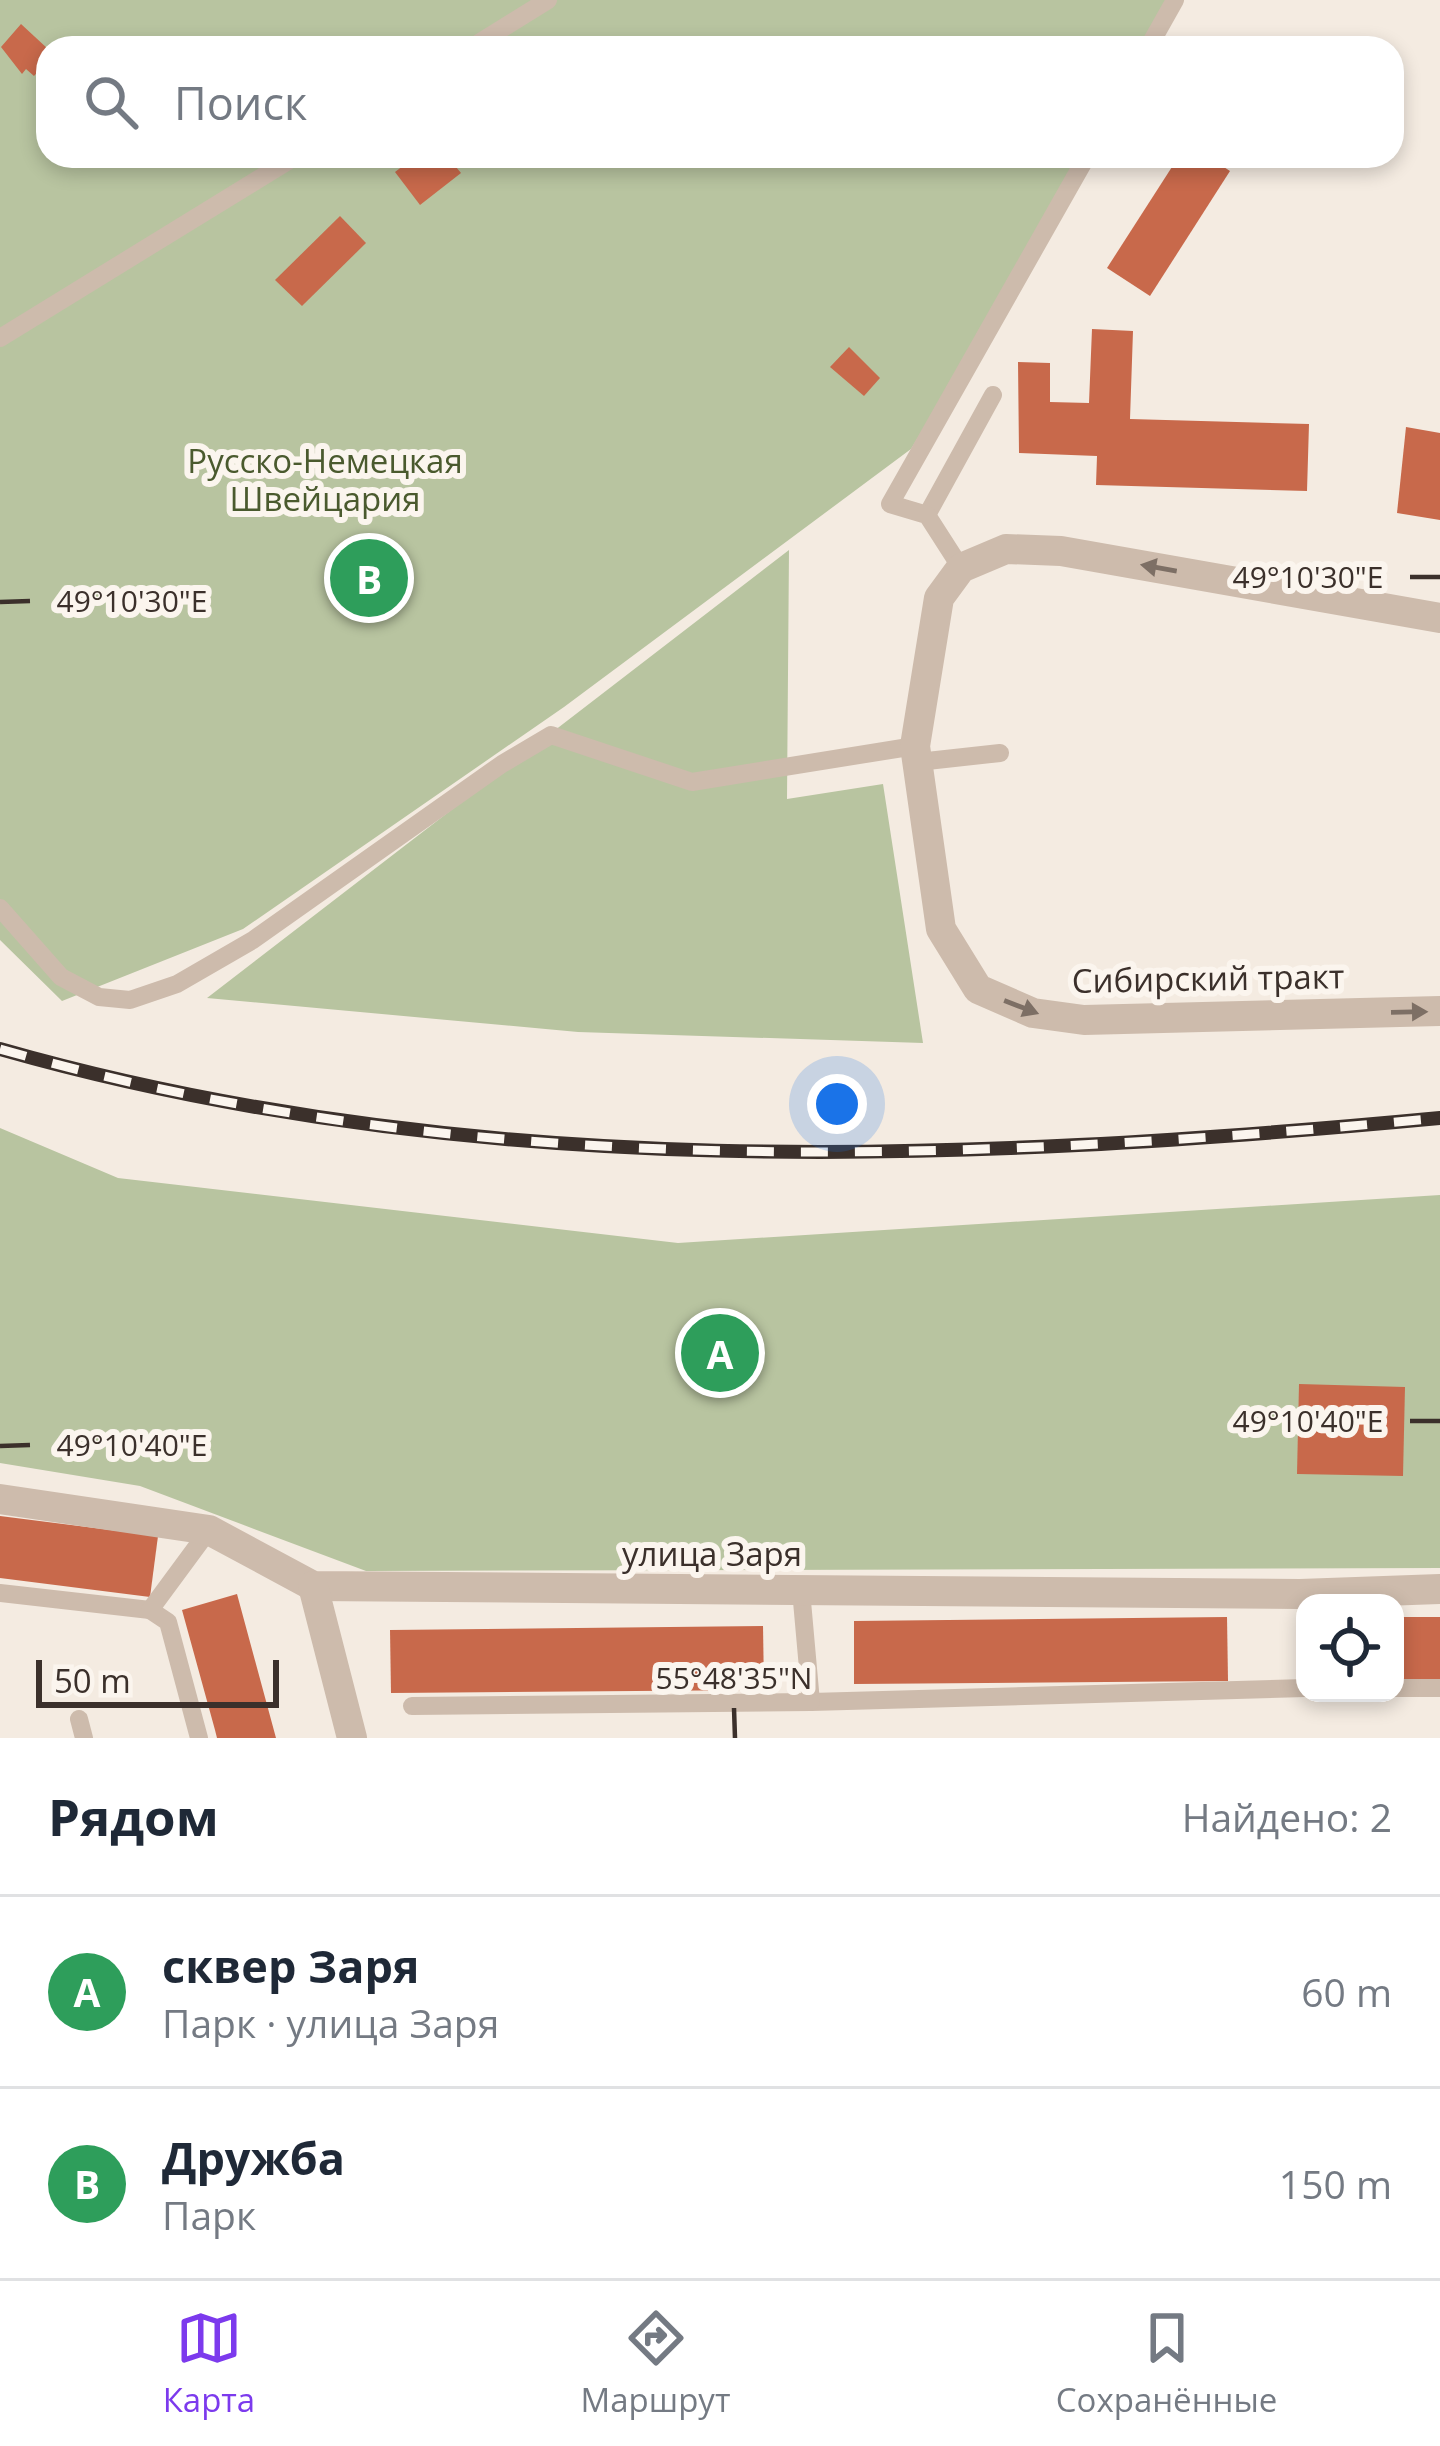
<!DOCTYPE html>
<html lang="ru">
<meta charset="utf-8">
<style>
:root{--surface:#fff;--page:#f6f6f7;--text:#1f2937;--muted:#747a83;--line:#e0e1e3;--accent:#7c3aed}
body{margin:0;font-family:"Open Sans",sans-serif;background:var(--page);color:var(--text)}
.controls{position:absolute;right:36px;bottom:36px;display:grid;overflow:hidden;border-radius:24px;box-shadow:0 6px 18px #0003}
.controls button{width:108px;height:108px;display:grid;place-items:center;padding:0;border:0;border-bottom:3px solid var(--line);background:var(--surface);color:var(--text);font:60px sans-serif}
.scale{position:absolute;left:36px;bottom:30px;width:243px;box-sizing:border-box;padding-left:12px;border:6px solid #3b302b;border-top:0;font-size:33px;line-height:42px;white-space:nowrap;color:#3b302b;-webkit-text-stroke:9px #fbf5ee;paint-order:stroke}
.you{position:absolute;left:837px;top:1104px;width:42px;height:42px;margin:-30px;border:9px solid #fff;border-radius:50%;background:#1a73e8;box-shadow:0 0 0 18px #1a73e833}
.badge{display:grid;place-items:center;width:78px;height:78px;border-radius:50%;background:var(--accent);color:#fff;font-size:39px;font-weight:700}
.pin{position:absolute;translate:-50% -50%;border:6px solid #fff;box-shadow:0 3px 12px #0006}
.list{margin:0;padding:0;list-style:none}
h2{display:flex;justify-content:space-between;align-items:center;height:156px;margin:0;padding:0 48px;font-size:51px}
h2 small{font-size:39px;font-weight:400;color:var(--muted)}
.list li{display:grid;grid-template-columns:78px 1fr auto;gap:36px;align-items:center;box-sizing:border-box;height:192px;padding:0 48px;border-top:3px solid var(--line)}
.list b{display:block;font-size:45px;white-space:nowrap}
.list p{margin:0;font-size:39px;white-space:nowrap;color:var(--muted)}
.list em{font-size:39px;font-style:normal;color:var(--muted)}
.icon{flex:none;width:66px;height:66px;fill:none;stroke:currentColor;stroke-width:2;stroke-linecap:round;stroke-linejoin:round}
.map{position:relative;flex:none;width:1440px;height:1738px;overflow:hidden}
.search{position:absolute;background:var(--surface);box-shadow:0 6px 18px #0003;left:36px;right:36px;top:36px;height:132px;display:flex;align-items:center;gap:30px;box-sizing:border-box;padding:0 42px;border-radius:36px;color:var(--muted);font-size:45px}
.sheet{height:540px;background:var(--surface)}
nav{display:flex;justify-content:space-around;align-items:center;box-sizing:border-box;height:168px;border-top:3px solid var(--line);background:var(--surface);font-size:33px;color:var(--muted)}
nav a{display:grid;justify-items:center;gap:6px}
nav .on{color:var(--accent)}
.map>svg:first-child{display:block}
</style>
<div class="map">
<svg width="1440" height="1738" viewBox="0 0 1440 1738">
<rect width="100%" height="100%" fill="#f4ebe1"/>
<g fill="#b8c4a0">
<path d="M0 0H1184L1156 48H48V156H1092L911 449 564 707 243 929 62 1001 0 940Z"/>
<path d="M789 550 787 799 883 784 923 1043 578 1032 207 998Z"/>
<path d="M0 1128 118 1178 678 1243 1440 1195V1568L366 1571 140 1486 0 1463Z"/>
</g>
<g fill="#c8694b">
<path d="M21 24 48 49V60L34 76 26 69 22 74 1 47Z"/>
<path d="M416 156H447L461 173 420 205 395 172Z"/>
<path d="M1179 156H1207L1230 171 1150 296 1107 268Z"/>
<path d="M340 216 366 243 302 306 275 280Z"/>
<path d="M1092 329 1133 331 1130 419 1309 424 1307 491 1096 485 1097 456 1019 453 1018 362 1050 363V402L1089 403Z"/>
<path d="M849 347 880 378 864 396 830 367Z"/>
<path d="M1406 427 1440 433V520L1397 513Z"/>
<path d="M1299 1384 1405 1387 1403 1476 1297 1474Z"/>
<path d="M0 1516 158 1536 150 1597 0 1578Z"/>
<path d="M237 1594 276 1738H217L215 1730 182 1610Z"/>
<path d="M1227 1617 1228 1681 854 1684V1621Z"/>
<rect x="1395" y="1617" width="45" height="63"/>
<path d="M763 1626 764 1690 391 1693 390 1630Z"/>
</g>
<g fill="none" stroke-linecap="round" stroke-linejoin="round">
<g stroke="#cdbbac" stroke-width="18">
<path d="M471 48 548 0"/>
<path d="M1148 48 1175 0"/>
<path d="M0 338 296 156"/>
<path d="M927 515 993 395"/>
<path d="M961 568 927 515 890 504 1087 156"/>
<path d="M918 762 1000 753"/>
<path d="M0 908 61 977 99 997 130 1000 177 984 253 940 502 764 551 735 692 782 915 746"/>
<path d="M801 1590 811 1702 1305 1688"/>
<path d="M0 1593 150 1610"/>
<path d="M1395 1688H1440"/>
<path d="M412 1706 811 1702"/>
<path d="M79 1719 84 1738"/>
<path d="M199 1738 168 1622 150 1610 209 1530"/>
</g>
<g stroke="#cdbbac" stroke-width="30">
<path d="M1440 618 1061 551 1006 549 961 568 939 598 915 746 941 929 978 989 1033 1013 1084 1020 1440 1011"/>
<path d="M0 1499 209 1530 313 1586 1300 1594 1440 1589"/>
<path d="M313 1586 352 1738"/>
</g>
<g stroke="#3b302b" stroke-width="14">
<path id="rail" d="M0 1049C470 1183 959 1163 1440 1118"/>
</g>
<use href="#rail" stroke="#fbf5ee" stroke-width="9" stroke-dasharray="27" stroke-linecap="butt"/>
</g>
<defs><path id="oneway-solid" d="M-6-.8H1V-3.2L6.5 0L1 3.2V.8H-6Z" transform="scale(3)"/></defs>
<g fill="#7d6f65">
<use href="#oneway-solid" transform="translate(1159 568) rotate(-170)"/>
<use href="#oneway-solid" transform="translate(1021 1007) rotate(21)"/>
<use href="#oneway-solid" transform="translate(1409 1012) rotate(-1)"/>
</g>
<path fill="none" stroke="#3b302b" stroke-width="4.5" d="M1410 577H1440M0 602 30 601M1410 1421H1440M0 1446 30 1445M734 1708 735 1738"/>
<g text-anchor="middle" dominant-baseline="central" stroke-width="12" stroke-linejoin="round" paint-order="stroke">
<g font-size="33" fill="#4a5a2e" stroke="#fbf5ee">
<text x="325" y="460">Русско-Немецкая<tspan x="325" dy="38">Швейцария</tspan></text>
</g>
<g font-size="33" fill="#3b302b" stroke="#fbf5ee">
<text transform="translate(1208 978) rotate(-1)">Сибирский тракт</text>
<text x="712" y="1553">улица Заря</text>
</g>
</g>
<g font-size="30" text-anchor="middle" fill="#3b302b" stroke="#fbf5ee" stroke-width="12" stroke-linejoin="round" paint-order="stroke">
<text x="1308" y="588">49°10'30"E</text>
<text x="132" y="612">49°10'30"E</text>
<text x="1308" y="1432">49°10'40"E</text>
<text x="132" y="1456">49°10'40"E</text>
<text x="734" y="1689">55°48'35"N</text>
</g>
</svg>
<div class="controls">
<button><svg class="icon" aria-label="locate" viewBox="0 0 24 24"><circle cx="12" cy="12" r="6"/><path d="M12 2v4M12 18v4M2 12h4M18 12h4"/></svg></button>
</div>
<div class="scale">50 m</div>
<div class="you"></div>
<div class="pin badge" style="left:720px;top:1353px;background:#2e9e5b">A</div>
<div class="pin badge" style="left:369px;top:578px;background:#2e9e5b">B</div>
<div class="search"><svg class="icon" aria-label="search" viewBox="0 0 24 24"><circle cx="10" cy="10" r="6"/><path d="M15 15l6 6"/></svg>Поиск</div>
</div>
<section class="sheet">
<h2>Рядом<small>Найдено: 2</small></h2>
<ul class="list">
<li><span class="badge" style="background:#2e9e5b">A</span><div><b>сквер Заря</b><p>Парк · улица Заря</p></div><em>60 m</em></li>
<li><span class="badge" style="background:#2e9e5b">B</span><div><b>Дружба</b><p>Парк</p></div><em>150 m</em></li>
</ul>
</section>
<nav>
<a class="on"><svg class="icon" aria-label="map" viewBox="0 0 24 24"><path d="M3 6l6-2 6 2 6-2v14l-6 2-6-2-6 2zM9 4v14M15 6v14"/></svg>Карта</a>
<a><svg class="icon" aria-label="directions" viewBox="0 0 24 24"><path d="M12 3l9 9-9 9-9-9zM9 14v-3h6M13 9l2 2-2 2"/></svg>Маршрут</a>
<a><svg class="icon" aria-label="saved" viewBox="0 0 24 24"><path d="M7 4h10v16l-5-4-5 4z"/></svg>Сохранённые</a>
</nav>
